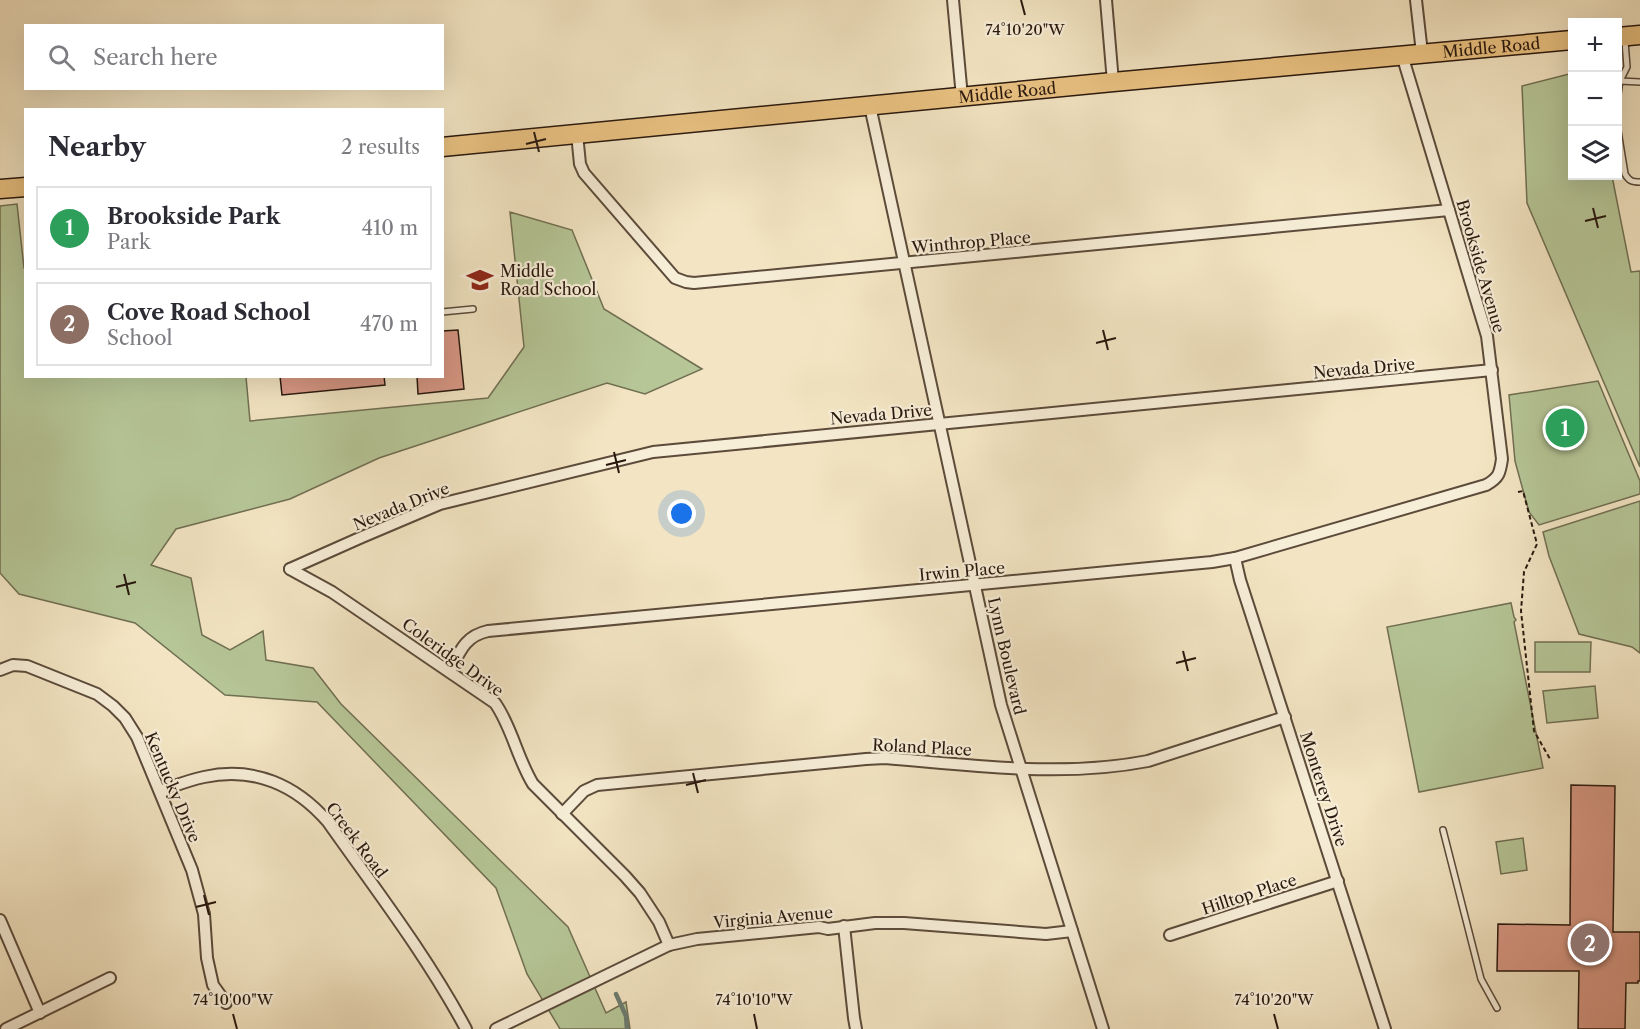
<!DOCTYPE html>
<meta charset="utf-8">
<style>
:root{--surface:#fff;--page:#f2f2f3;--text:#2b2b33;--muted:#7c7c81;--line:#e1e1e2;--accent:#d93025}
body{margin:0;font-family:"Libre Caslon Text",serif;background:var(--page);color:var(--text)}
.controls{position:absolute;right:18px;top:18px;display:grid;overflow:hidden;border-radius:0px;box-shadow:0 6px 24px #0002}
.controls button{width:54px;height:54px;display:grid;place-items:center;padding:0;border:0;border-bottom:2px solid var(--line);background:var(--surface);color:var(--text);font:30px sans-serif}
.you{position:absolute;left:682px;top:514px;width:21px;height:21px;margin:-15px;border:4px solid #fff;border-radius:50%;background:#1a73e8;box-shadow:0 0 0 9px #1a73e833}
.badge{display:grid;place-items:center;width:39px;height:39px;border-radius:50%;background:var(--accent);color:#fff;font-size:20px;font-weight:700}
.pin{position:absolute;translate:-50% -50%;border:3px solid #fff;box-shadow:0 2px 6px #0006}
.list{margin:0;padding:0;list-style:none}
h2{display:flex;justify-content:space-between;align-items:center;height:78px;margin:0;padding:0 24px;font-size:26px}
h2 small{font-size:20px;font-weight:400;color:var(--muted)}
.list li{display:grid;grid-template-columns:39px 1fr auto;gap:18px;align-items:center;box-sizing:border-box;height:84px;margin:0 12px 12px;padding:0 12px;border:2px solid var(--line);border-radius:0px}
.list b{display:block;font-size:22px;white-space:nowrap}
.list p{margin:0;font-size:20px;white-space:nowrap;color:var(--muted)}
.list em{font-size:20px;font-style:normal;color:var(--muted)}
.icon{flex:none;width:33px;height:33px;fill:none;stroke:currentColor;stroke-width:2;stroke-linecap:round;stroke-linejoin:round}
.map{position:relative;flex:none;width:1640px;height:1029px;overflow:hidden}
.search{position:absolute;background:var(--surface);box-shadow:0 6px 24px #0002;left:24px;top:24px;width:420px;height:66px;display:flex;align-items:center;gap:15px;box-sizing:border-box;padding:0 21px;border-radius:0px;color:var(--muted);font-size:22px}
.panel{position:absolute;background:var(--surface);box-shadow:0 6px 24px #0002;left:24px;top:108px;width:420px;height:270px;border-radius:0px}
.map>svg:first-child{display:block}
</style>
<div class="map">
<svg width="1640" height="1029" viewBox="0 0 1640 1029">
<rect width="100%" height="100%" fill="#f3e5c3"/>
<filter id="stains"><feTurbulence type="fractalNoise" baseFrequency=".00333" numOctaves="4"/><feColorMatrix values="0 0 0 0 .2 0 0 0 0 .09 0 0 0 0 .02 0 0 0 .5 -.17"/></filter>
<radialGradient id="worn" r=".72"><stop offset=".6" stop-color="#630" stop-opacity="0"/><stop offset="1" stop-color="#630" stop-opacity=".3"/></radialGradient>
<g fill="#b6c697" stroke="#706f52" stroke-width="1.5">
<path d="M1569 74 1572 76V176H1612L1631 272 1640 271V467L1527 203 1522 86Z"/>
<path d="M17 204 24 268H26V376L246 377 250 421 488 398 524 347 510 212 572 230 604 309 702 369 645 394 607 383 379 458 290 499 176 529 151 565 191 578 202 635 230 650 263 631 266 660 313 668 341 704 568 927 606 1013 626 1002 630 1029H560L527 974 496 888 317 702 225 695 135 623 19 594 0 573V206Z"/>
<path d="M1598 381 1640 481V494L1539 525 1529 512 1515 461 1509 395Z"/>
<path d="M1640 501V653L1632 647 1579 634 1549 556 1543 532Z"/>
<path d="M1511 603 1514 617 1516 620 1514 622 1543 768 1419 792 1387 627Z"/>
<path d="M1535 642H1591L1590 672H1535Z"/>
<path d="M1595 686 1598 718 1547 723 1543 691Z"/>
<path d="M1523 838 1527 870 1501 874 1496 842Z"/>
</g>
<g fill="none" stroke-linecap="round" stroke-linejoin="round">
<path stroke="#6d7c71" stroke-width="4.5" d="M616 994 626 1016 627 1029"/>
</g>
<g fill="#da9986" stroke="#29180e" stroke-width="1.5">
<path d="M458 330 464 389 418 394 417 376H442V331Z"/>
<path d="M280 376H384L385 385 282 395Z"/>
<path d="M1571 785 1615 786 1613 932H1640V981H1638V983H1626L1625 1029H1578L1579 971H1497L1498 924 1570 925Z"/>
</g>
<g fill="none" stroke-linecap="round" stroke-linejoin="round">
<g stroke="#5c4b3b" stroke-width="8">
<g id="lane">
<path d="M1619 79 1620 81 1640 82"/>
<path d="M1618 94 1620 81 1627 67 1625 41"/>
<path d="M1618 131 1625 174C1629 181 1632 182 1640 182"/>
<path d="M442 312 473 309"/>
<path d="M1443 830 1481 979 1497 1008"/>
</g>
</g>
<g stroke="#5c4b3b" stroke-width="14">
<g id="street">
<path d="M953 0 962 97"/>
<path d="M1106 0 1113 82"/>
<path d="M1416 0 1422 53"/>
<path d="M870 106 1001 705 1103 1029"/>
<path d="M577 134 580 164 584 173 675 278 686 282 694 283 1449 210"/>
<path d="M1235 558 1240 580 1385 1029"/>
<path d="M290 569 362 537 440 504 653 452 1492 370"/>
<path d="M290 569 332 592 495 703C512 727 517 758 533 784L625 876 640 893 659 922 669 945"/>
<path d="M0 670 13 665 27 666 97 694 113 706 125 718 137 737 192 870 204 914 207 958 213 985 226 1003"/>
<path d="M450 671C460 651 465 636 488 631L1212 562 1235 558 1486 485C1499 478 1500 473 1502 459L1487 336 1402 55"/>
<path d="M160 791C174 786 189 780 204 777 254 766 296 785 328 822 376 890 427 956 466 1029"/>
<path d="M562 814 584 791 597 785 866 759 885 758C972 765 1061 778 1148 761L1285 717"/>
<path d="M0 920 40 1013"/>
<path d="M844 926 854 1018 856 1029"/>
<path d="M1170 935 1338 881"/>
<path d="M6 1029 110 978"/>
<path d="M496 1029 669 945 697 939 819 927 828 929 875 923H904L1046 934 1072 931"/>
</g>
</g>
<g stroke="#29180e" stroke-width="21">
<g id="primary">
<path d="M1618 37 1640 35"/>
<path id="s1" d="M442 147 1113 82 1572 40"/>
<path d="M0 189 26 187"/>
</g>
</g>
<path stroke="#29180e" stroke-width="2" stroke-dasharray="4.5 3" stroke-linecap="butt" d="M1518 492 1523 491 1537 544 1524 572 1521 611 1534 731 1550 759"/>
<use href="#lane" stroke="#f7eed8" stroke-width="5"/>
<use href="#street" stroke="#f7eed8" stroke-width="10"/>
<use href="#primary" stroke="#eac282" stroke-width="18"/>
</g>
<path fill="none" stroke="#29180e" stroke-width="2" d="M1021 0 1025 15M534 132 539 152M526 144 546 139M1593 208 1598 228M1585 221 1606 216M1103 330 1108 350M1096 343 1116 338M614 452 619 473M606 465 626 460M124 574 129 595M116 587 136 582M1183 651 1188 671M1176 663 1196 658M693 773 698 793M686 785 706 780M204 895 209 915M196 907 216 902M233 1014 237 1029M754 1014 757 1029M1274 1014 1278 1029"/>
<defs>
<g id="school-bare" transform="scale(2.07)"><path d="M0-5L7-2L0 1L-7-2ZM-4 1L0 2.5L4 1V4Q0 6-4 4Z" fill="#8f2418" stroke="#f7eed8" stroke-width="2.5" paint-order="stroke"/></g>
</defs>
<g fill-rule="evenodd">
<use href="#school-bare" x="480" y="280"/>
</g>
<g text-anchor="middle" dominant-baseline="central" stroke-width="4.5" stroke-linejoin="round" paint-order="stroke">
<g font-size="16" fill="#29180e" stroke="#f7eed8">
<text stroke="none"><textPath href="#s1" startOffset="1054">Middle Road</textPath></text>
<text stroke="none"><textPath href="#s1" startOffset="568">Middle Road</textPath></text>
<text transform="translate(971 242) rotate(-5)">Winthrop Place</text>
<text transform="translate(1481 266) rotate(74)">Brookside Avenue</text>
<text transform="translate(1364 368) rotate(-5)">Nevada Drive</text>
<text transform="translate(881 414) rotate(-5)">Nevada Drive</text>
<text transform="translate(401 506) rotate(-22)">Nevada Drive</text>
<text transform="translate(962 571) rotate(-5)">Irwin Place</text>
<text transform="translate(1007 656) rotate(77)">Lynn Boulevard</text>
<text transform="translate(453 657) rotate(36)">Coleridge Drive</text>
<text transform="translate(922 747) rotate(3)">Roland Place</text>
<text transform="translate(173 787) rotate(67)">Kentucky Drive</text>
<text transform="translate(1324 789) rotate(72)">Monterey Drive</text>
<text transform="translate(357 840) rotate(53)">Creek Road</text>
<text transform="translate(1249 894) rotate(-18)">Hilltop Place</text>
<text transform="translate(773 917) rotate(-5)">Virginia Avenue</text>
</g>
<g font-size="16" fill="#29180e" stroke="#f7eed8" text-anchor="start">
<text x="500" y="271">Middle<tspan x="500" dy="18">Road School</tspan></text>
</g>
</g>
<g font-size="15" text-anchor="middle" fill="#29180e" stroke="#f7eed8" stroke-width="4.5" stroke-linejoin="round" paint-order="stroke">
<text x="1025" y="35">74°10'20"W</text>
<text x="233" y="1005">74°10'00"W</text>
<text x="754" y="1005">74°10'10"W</text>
<text x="1274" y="1005">74°10'20"W</text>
</g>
<rect width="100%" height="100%" filter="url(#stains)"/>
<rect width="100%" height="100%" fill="url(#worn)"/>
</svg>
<div class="controls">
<button>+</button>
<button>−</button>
<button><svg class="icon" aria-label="layers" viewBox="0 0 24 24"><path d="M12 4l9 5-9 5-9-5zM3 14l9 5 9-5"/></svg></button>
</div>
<div class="you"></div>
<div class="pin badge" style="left:1565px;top:428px;background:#2e9e5b">1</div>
<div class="pin badge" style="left:1590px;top:943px;background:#8d6e63">2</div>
<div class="search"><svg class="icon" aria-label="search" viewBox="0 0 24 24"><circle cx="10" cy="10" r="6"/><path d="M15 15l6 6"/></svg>Search here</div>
<section class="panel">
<h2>Nearby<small>2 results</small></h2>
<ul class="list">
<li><span class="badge" style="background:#2e9e5b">1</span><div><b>Brookside Park</b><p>Park</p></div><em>410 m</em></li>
<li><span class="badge" style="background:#8d6e63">2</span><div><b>Cove Road School</b><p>School</p></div><em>470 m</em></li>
</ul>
</section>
</div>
